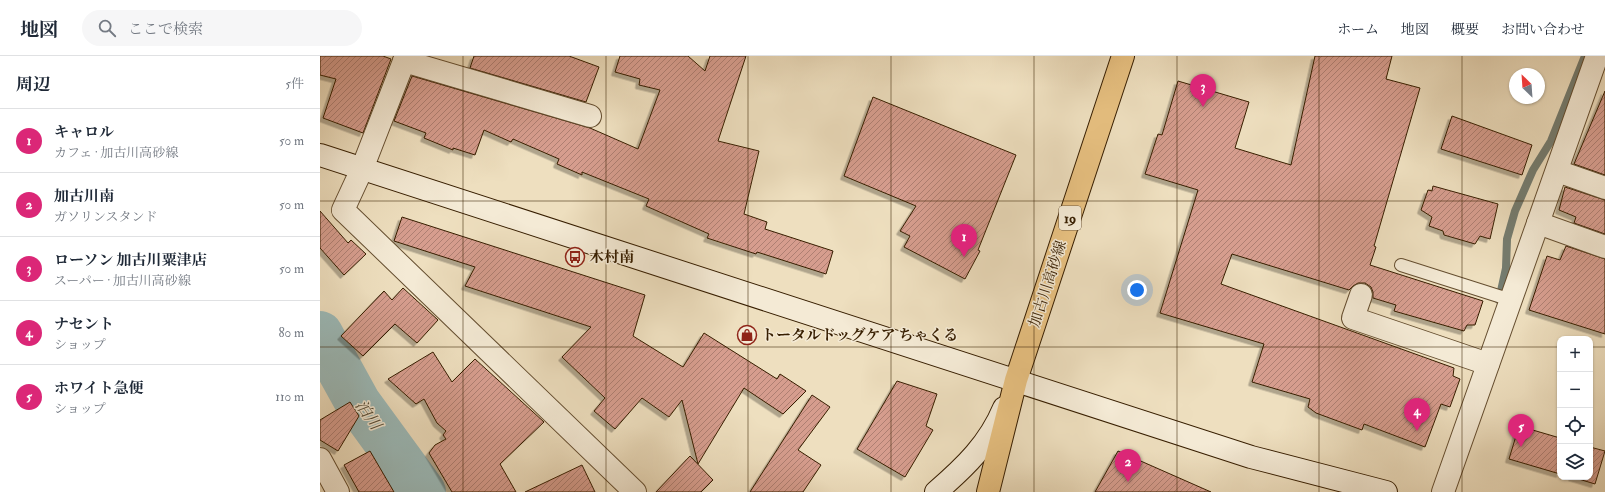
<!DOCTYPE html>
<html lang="ja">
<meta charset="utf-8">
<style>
:root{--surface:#fff;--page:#f6f6f7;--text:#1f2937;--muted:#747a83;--line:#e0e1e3;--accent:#db2777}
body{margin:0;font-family:"IM FELL Double Pica","Noto Serif JP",serif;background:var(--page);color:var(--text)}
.controls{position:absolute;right:12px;bottom:12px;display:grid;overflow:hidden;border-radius:8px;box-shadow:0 1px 3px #0004}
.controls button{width:36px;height:36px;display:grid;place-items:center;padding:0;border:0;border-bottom:1px solid var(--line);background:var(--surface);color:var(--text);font:20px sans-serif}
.compass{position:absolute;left:1189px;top:12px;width:36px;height:36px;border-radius:50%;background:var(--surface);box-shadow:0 1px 3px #0004;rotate:335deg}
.you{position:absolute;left:817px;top:234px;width:14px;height:14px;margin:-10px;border:3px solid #fff;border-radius:50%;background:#1a73e8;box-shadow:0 0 0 6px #1a73e833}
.badge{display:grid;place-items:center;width:26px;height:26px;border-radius:50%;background:var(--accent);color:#fff;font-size:13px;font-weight:700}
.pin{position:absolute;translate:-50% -33px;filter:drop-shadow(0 1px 2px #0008)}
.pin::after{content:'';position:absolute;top:21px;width:14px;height:12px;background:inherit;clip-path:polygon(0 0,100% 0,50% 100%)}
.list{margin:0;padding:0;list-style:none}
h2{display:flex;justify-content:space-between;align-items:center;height:52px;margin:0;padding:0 16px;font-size:17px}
h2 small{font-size:13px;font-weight:400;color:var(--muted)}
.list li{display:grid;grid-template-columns:26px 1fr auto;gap:12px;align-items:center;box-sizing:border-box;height:64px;padding:0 16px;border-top:1px solid var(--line)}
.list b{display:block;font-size:15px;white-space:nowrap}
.list p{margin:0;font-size:13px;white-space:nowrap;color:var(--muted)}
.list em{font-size:13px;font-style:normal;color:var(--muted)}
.icon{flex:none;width:22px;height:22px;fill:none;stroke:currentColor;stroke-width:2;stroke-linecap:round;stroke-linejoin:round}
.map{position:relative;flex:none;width:1285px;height:436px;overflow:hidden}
header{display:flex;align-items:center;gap:24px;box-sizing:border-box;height:56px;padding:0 20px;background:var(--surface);border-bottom:1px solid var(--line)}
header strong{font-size:19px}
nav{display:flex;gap:22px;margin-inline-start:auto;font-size:14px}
.search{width:280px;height:36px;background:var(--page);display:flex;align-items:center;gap:10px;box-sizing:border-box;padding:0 14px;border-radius:22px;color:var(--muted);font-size:15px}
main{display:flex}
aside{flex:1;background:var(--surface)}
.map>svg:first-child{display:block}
</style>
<header>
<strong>地図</strong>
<div class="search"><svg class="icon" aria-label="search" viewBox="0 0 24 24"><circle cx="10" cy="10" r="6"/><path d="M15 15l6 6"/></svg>ここで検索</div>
<nav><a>ホーム</a><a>地図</a><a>概要</a><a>お問い合わせ</a></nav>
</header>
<main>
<aside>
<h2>周辺<small>5件</small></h2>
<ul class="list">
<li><span class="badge">1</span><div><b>キャロル</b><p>カフェ · 加古川高砂線</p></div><em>50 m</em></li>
<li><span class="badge">2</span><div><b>加古川南</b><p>ガソリンスタンド</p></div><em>50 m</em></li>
<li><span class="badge">3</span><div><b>ローソン 加古川粟津店</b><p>スーパー · 加古川高砂線</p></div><em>50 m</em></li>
<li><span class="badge">4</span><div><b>ナセント</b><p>ショップ</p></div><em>80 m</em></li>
<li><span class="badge">5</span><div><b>ホワイト急便</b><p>ショップ</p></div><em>110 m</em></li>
</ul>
</aside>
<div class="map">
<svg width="1285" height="436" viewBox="0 0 1285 436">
<defs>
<pattern id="building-hatch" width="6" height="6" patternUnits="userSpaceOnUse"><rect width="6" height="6" fill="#d69d8e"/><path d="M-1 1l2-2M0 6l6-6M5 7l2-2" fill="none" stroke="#ae7f72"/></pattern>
<filter id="shadow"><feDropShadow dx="-3.5" dy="3.5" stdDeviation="0" flood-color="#0004"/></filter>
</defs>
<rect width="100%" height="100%" fill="#eedfbf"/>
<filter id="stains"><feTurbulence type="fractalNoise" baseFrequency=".005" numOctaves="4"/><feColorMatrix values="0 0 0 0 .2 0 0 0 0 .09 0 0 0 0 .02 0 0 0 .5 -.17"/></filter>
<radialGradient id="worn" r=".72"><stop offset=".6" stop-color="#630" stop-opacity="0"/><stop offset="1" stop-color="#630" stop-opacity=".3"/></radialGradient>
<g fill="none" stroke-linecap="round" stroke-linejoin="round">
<path stroke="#747c70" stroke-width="8" d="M1179 244 1186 212 1187 183 1195 155 1213 114 1231 85 1265 0"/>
<path stroke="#9cbbba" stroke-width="46" d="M0 278 38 347 103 436"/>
</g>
<g fill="url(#building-hatch)" stroke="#371e00" filter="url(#shadow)">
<path d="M0 0H63L71 3 43 77 3 62 16 23 0 19Z"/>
<path d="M154 0H249L279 11 266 46 150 12Z"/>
<path d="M300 0H368L385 15 390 0H426L398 85 439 95 424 158 447 166 445 173 513 195 506 218 437 196 436 198 387 182 389 178 326 150 329 143 262 116V119L237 108 239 103 193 83 191 86 164 74 155 99 133 92V94L104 82 106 77 74 65 92 20 270 72 318 93 340 34 319 29 320 23 295 16Z"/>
<path d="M995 0H1072L1066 23 1100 32 1054 190 1056 191 1050 209 1163 245 1155 269H1147L1144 275 1074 255 1076 249 1053 242V236L1051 231 1045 227H1038L1033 230 1029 234 912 198 901 228 1134 312 1133 320 1140 323 1130 351 1121 348 1105 391 1044 368 1042 374 996 357 988 351 990 343 932 326 944 288 840 257 878 134 825 118 838 78 842 79 858 25 929 46 915 92 971 109Z"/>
<path d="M1285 35V119L1254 108Z"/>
<path d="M553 41 696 99 658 194 660 195 645 223 584 191 590 180 580 175 596 150 524 120Z"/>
<path d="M1132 60 1212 89 1202 119 1121 93Z"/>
<path d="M1113 130 1178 148 1170 183 1160 180 1155 188 1124 179 1123 175 1109 170 1112 161 1101 154 1108 134 1112 135Z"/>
<path d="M1245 131 1285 144V178L1254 167 1256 161 1239 154Z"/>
<path d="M0 155 28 187 31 184 46 198 24 219 0 192Z"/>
<path d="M82 161 325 239 313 280 363 311 384 277 457 323 460 318 486 335 463 358 424 332 378 408 362 344 349 361 322 342 295 373 274 355 285 342 242 301 271 271 145 230 155 211 74 185Z"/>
<path d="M1246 190 1285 203V278L1209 254 1227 200 1240 204Z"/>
<path d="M83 232 118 264 97 287 75 268 43 300 21 280 64 235 72 244Z"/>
<path d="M113 296 132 326 155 303 224 366 180 408 196 436H132L109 397 115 389 126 383 123 379 126 375 117 367 104 343 96 348 68 323Z"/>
<path d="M577 325 617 338 606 370 613 374 585 421 537 393Z"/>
<path d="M492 339 510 351 478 394 501 409 483 436H430Z"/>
<path d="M30 346 39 360 18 395 0 384V364Z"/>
<path d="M1199 370 1240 382V418L1189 403Z"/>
<path d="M1270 391 1285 395 1275 428 1252 421H1270Z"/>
<path d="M50 395 74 436H39L24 409Z"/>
<path d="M798 395 891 436H775Z"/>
<path d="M370 400 393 424 381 436H336Z"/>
<path d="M262 409 275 436H205Z"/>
</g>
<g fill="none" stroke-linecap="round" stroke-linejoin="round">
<g stroke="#654e30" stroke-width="14">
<path id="lane" d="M1081 209 1191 244"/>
</g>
<g stroke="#654e30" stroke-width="24">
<g id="street">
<path d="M86 0 42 113 23 154 315 436"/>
<path d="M84 5 270 60"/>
<path d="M1237 115 1285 132"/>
<path d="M1218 167 1285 191"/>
<path d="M1041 239 1033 262 1168 308"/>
<path d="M0 403 18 436"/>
<path d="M1123 436 1277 0"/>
</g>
</g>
<g stroke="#371e00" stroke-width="24">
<g id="secondary">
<path d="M0 99 931 401 1066 436"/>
<path d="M616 436C645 411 669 388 684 352"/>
</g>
</g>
<g stroke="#371e00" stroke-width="24">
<path id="primary" d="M668 436 696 324 803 0"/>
</g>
<use href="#lane" stroke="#f4ead5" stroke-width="12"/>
<use href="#street" stroke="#f4ead5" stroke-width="22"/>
<use href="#secondary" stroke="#f4ead5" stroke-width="22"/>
<use href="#primary" stroke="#e7c080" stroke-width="22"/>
</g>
<path fill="none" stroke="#371e00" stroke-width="1" stroke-opacity="0.55" d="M143 0V436M286 0V436M428 0V436M571 0V436M714 0V436M857 0V436M999 0V436M1142 0V436M0 145H1285M0 291H1240M1270 291H1285"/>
<defs>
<g id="bus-ring" transform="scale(1)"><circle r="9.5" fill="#f4ead5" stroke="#8f2418" stroke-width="1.5"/><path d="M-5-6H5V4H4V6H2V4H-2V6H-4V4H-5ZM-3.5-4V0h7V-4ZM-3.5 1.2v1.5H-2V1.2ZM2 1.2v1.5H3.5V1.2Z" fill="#8f2418"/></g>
<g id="shop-ring" transform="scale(1)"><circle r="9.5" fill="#f4ead5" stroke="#8f2418" stroke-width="1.5"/><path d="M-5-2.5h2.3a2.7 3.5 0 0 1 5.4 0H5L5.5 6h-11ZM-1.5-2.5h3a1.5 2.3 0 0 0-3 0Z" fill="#8f2418"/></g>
</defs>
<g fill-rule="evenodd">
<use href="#bus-ring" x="255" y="201"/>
<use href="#shop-ring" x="427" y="279"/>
</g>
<g text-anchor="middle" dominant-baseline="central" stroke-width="3" stroke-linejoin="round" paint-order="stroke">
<rect fill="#f4ead5" stroke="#705b40" stroke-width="1" x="739" y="150" width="22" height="24" rx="3"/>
<g font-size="14" font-weight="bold" fill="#371e00">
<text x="750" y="162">19</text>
</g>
<g font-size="15" font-weight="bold" fill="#371e00" stroke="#f4ead5" text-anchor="start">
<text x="269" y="201">木村南</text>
<text x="441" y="279">トータルドッグケア ちゃくる</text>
</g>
<g font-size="15" fill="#371e00" stroke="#f4ead5">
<text transform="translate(728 228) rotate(-72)">加古川高砂線</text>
</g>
<g font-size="16" font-style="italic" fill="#554d38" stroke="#f4ead5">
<text transform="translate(48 359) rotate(55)">泊川</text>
</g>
</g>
<rect width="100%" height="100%" filter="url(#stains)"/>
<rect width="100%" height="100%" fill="url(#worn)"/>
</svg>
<div class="controls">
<button>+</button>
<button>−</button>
<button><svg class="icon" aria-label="locate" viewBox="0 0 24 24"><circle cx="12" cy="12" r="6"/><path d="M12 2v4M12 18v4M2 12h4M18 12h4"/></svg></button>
<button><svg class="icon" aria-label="layers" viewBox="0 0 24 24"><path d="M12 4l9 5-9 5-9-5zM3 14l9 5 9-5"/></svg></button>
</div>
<svg class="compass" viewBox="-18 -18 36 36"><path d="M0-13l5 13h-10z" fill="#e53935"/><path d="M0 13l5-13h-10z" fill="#747a83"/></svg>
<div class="you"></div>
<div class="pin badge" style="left:644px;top:201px">1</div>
<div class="pin badge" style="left:808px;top:426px">2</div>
<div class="pin badge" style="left:883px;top:51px">3</div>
<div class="pin badge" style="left:1097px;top:375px">4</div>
<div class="pin badge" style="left:1201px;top:391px">5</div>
</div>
</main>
